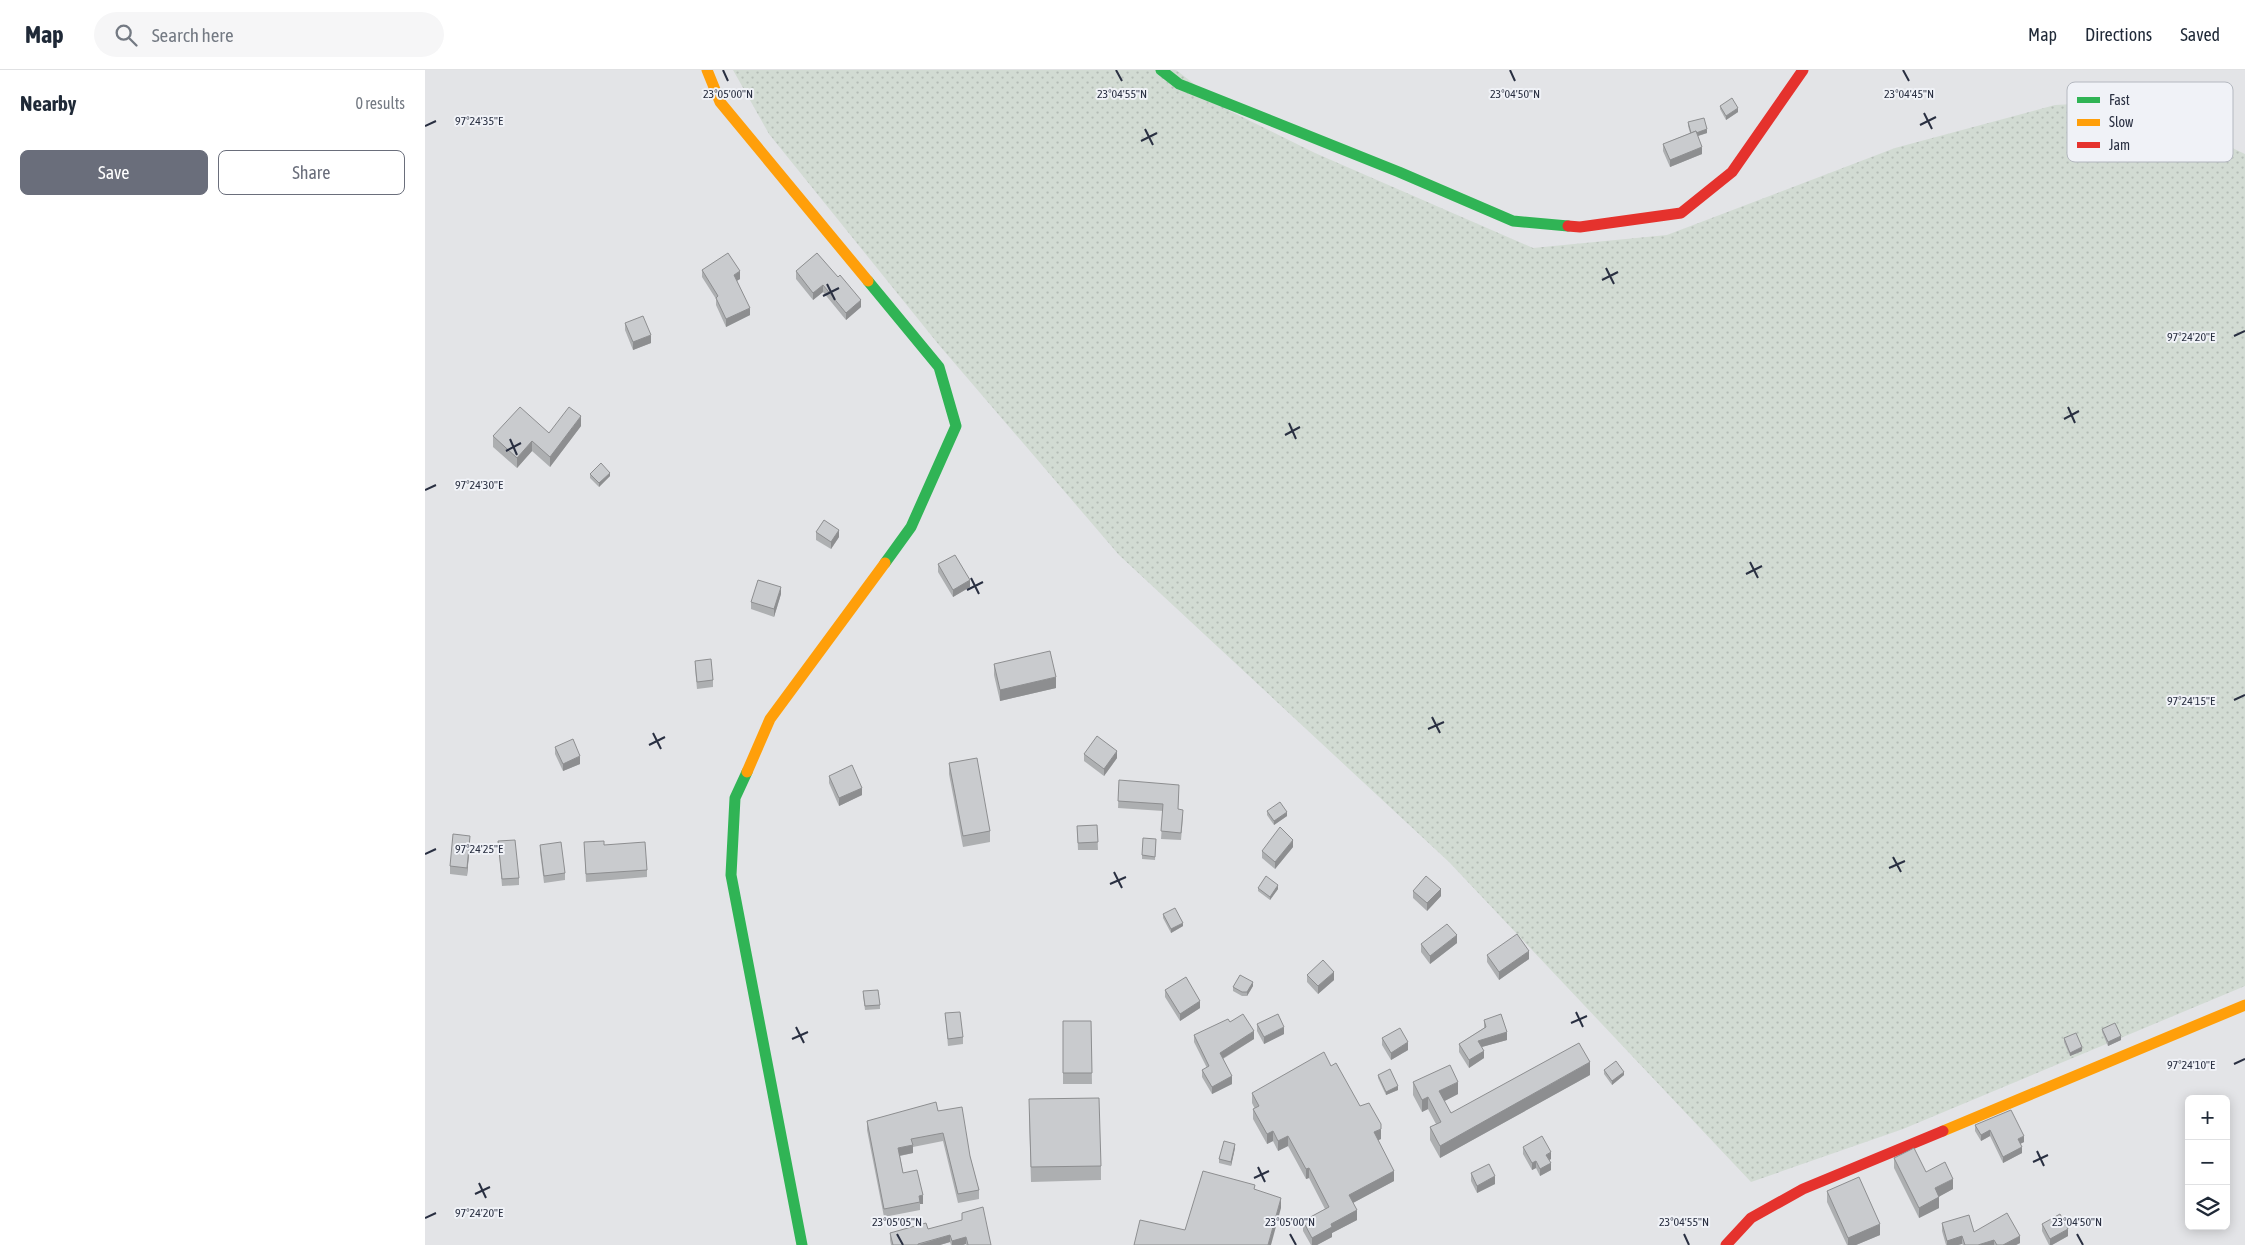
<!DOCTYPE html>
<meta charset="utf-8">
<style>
:root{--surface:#fff;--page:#f6f6f7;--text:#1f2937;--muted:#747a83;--line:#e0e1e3;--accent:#6a6e7b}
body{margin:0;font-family:"Asap Condensed",sans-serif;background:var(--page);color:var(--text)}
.controls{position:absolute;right:15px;bottom:15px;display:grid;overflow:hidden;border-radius:8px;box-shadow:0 2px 12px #0003}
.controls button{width:45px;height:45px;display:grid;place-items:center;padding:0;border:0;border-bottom:1px solid var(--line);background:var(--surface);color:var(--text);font:25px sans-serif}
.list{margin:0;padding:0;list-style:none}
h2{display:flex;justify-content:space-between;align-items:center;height:65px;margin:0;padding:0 20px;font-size:21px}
h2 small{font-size:16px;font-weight:400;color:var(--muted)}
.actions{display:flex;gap:10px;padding:15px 20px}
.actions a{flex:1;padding:11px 0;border:1px solid var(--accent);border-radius:8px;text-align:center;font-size:18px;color:var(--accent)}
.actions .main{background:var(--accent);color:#fff}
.icon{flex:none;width:28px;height:28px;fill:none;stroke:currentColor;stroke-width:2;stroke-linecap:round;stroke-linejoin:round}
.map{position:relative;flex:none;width:1820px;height:1175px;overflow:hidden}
header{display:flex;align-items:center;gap:30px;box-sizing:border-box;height:70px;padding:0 25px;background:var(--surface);border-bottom:1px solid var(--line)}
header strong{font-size:24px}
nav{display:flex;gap:28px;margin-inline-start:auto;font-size:18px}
.search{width:350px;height:45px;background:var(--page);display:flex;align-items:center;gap:12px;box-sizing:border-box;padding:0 18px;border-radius:28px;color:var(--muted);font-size:19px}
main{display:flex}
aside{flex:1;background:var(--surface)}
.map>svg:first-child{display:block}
</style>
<header>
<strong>Map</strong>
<div class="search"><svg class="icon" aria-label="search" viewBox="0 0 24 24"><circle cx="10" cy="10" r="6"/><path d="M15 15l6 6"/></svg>Search here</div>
<nav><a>Map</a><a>Directions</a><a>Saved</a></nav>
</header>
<main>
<aside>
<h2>Nearby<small>0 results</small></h2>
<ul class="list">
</ul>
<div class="actions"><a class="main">Save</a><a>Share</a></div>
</aside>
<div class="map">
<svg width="1820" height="1175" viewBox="0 0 1820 1175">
<defs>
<pattern id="grass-dots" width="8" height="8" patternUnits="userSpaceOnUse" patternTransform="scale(1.25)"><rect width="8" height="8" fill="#d2dbd3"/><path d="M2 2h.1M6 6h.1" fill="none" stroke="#b4bcb6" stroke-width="1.8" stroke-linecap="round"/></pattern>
</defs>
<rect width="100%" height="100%" fill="#e3e4e7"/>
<path fill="url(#grass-dots)" d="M308 0H751L803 40 890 83 1108 178 1242 165 1470 78 1630 35 1708 31 1820 84V916L1478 1059 1326 1112 1024 792 694 485 514 275 344 64Z"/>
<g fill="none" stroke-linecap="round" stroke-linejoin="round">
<g stroke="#30b455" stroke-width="11">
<path d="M736 0 754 14 974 102 1088 151 1143 156"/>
<path d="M443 211 514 297 531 356 486 457 460 493"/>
<path d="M322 702 310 728 306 805 377 1175"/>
</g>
<g stroke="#ff9f0a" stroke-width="11">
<path d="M282 0 295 32 443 211"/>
<path d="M322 702 345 649 460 493"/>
<path d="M1518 1061 1820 935"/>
</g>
<g stroke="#e5322d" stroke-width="11">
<path d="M1143 156 1155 157 1256 143 1307 102 1378 0"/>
<path d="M1301 1175 1326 1148 1378 1119 1518 1061"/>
</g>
</g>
<g fill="#adafb1">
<path d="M1295 36 1313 42 1301 50 1295 39Z"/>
<path d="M1263 52 1282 63 1273 66 1277 84 1245 97 1238 81V74L1265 63 1263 56Z"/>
<path d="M392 183 436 237 421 250 398 222 388 230 371 209V201Z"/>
<path d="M277 200 315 209 312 211 325 245 301 257 291 235V229L277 207Z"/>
<path d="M200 253 226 273 208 280 200 260Z"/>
<path d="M156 356 125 397 107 381 92 398 68 377V366L124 363Z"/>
<path d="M165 404 185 406 174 417 165 408Z"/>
<path d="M391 462 414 467 406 479 391 470Z"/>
<path d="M513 494 545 517 528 527 513 502Z"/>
<path d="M356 524 349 547 326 539V532Z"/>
<path d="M270 591 288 610V617L272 619 270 598Z"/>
<path d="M569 594 631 618 575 631 569 605Z"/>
<path d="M130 677 155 694 138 701 130 684Z"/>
<path d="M659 684 692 688 679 706 659 691Z"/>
<path d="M524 693 565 761V772L538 777 524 704Z"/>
<path d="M404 706 437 725 414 736 404 713Z"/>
<path d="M694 710 753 739 758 747 756 770 736 769 738 741 693 738Z"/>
<path d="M842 741 862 746 849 755 842 745Z"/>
<path d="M672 755 673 780H653L652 756Z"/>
<path d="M731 769 730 790 717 789V785Z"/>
<path d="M73 771 94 808V815L77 816Z"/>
<path d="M159 772 179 775 222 800V807L161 812Z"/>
<path d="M45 773 42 806 25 804V796Z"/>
<path d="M115 775 140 803V810L119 813 115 782Z"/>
<path d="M868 777 850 799 837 788V781Z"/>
<path d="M833 818 853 819 845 830 833 821Z"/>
<path d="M988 821 1016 826 1002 841 988 828Z"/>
<path d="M738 844 758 856 746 863 738 848Z"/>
<path d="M1032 873 1005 894 996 882V874Z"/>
<path d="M1062 885 1104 889 1074 910 1062 892Z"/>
<path d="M882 905 909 910 893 924 882 912Z"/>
<path d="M828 916 822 926H817L808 921V917Z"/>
<path d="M740 920 775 938 755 951 740 927Z"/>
<path d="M438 925 455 935V939L440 940Z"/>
<path d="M520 943 538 967V974L523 976Z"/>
<path d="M1059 950 1082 970 1057 977 1059 988 1044 998 1034 982V974L1059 958Z"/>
<path d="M638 951H666L667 1014H638Z"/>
<path d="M805 952 829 969 798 989 807 1014 787 1024 777 1007V1000L782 998 769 972V965Z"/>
<path d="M832 954 859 964 839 974 832 961Z"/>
<path d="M1677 959 1696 970 1683 976 1677 962Z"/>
<path d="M957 968 983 980 966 990 957 975Z"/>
<path d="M1639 968 1657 981 1645 986 1639 972Z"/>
<path d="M906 996 935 1036 956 1069 953 1070 969 1111 928 1133 932 1150 907 1163V1167L892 1175H886L878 1161V1151L900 1139 884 1108 881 1109 863 1076 853 1081 848 1071 842 1074 828 1049V1039H830L827 1033V1023Z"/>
<path d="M1179 1000 1199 1005 1187 1015 1179 1004Z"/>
<path d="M953 1005 973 1020 961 1025 953 1008Z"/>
<path d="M1165 1005 1015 1088 1005 1070V1057L1011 1054 1003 1039 997 1042 988 1025V1012L1033 1024 1019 1031 1026 1043Z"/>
<path d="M513 1041 545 1086 554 1120V1129L533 1133 518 1071 488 1077V1083L475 1086 478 1103 498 1134H495V1140L459 1147 442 1060V1051Z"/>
<path d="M604 1044 676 1096V1110L606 1112Z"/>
<path d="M1550 1055 1599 1072 1595 1074 1597 1083 1578 1093 1565 1066 1556 1071 1550 1061Z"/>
<path d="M1098 1077 1126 1089 1124 1090 1126 1100 1115 1106 1111 1098 1107 1100 1098 1084Z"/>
<path d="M810 1078 806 1096 794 1093V1089Z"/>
<path d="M1469 1088 1501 1102 1528 1119 1514 1126V1138L1494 1148 1469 1098Z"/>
<path d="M1046 1103 1070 1114 1052 1123 1046 1111Z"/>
<path d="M1402 1121 1455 1165 1431 1175H1422L1402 1132Z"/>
<path d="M1517 1153 1549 1162 1595 1173 1591 1175H1538L1537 1174 1533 1175H1521L1517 1161Z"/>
<path d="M1617 1154 1643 1166 1627 1175H1624L1617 1161Z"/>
<path d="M503 1159 566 1175H541V1174L538 1175H526L525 1172 515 1175H466L465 1170V1163Z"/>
</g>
<g fill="#8d8e90">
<path d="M1313 38V42L1301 50V46Z"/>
<path d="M1282 59V63L1266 68V64Z"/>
<path d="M1277 77V84L1245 97V90Z"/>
<path d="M315 201V209L309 212V205Z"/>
<path d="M398 215V222L388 230V223Z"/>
<path d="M436 230V237L421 250V243Z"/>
<path d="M325 238V245L301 257V249Z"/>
<path d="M226 265V273L208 280V272Z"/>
<path d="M156 346V356L125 397V387Z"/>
<path d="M107 371V381L92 398V388Z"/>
<path d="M185 403V406L174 417V413Z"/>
<path d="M414 460V467L406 479V472Z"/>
<path d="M545 510V517L528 527V520Z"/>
<path d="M356 517V524L349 547V539Z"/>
<path d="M631 607V618L575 631V620Z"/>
<path d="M692 681V688L679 706V699Z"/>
<path d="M155 686V694L138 701V694Z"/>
<path d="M437 718V725L414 736V728Z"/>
<path d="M862 742V746L849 755V751Z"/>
<path d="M45 766V773L42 806V798Z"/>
<path d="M868 770V777L850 799V792Z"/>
<path d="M853 815V819L845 830V827Z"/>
<path d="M1016 819V826L1002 841V833Z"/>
<path d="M758 853V856L746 863V859Z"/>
<path d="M1032 865V873L1005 894V886Z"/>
<path d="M1104 881V889L1074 910V902Z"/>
<path d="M909 902V910L893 924V916Z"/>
<path d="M828 912V916L822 926V922Z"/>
<path d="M775 931V938L755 951V944Z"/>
<path d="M859 957V964L839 974V967Z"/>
<path d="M829 961V969L795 990V983Z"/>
<path d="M1082 962V970L1053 978V971Z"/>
<path d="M1696 966V970L1683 976V972Z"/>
<path d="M983 972V980L966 990V983Z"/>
<path d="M1657 977V981L1645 986V983Z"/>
<path d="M1059 981V988L1044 998V990Z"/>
<path d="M1165 992V1005L1015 1088V1076Z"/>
<path d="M1199 1002V1005L1187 1015V1011Z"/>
<path d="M807 1006V1014L787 1024V1017Z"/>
<path d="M1033 1012V1024L1014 1034V1021Z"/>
<path d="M973 1016V1020L961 1025V1022Z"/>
<path d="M1003 1027V1039L997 1042V1030Z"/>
<path d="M956 1059V1069L949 1072V1062Z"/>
<path d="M1565 1060V1066L1556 1071V1065Z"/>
<path d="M848 1061V1071L842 1074V1064Z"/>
<path d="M863 1066V1076L853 1081V1071Z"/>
<path d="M1599 1066V1072L1593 1075V1069Z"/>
<path d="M810 1074V1078L806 1096V1092Z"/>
<path d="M488 1075V1083L473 1086V1078Z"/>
<path d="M1597 1077V1083L1578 1093V1087Z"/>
<path d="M1126 1082V1089L1121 1092V1085Z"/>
<path d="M1111 1091V1098L1107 1100V1093Z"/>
<path d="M1126 1093V1100L1115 1106V1099Z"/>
<path d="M884 1098V1108L881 1109V1099Z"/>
<path d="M969 1101V1111L924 1135V1125Z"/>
<path d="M1070 1106V1114L1052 1123V1116Z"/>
<path d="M1528 1109V1119L1510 1129V1118Z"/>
<path d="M498 1125V1134H495L494 1126Z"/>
<path d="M1514 1127V1138L1494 1148V1138Z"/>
<path d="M856 1128V1138L846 1175H843Z"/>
<path d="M932 1140V1150L907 1163V1167L892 1175H887V1168L906 1154Z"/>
<path d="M1455 1154V1165L1431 1175H1423V1168Z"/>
<path d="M1643 1159V1166L1627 1175H1625V1169Z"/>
<path d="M525 1165V1172L515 1175H493Z"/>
<path d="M1537 1166V1174L1533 1175H1522V1171Z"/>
<path d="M1595 1166V1173L1591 1175H1578Z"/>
<path d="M541 1167V1174L538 1175H527V1171Z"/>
<path d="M1569 1170V1175H1553Z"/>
</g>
<g fill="#c9cbce" stroke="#8d8e90">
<path d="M1307 28 1313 38 1301 46 1295 36Z"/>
<path d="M1279 48 1282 59 1271 63V61L1266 63 1263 52Z"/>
<path d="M1271 61 1277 77 1245 90 1238 74Z"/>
<path d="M303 183 315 201 309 205 325 238 301 249 291 228 293 226 277 200Z"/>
<path d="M392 183 413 207 415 205 436 230 421 243 398 215 388 223 371 201Z"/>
<path d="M218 246 226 265 208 272 200 253Z"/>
<path d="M95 337 124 363 144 337 156 346 125 387 107 371 92 388 68 366Z"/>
<path d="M176 393 185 403 174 413 165 404Z"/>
<path d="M399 450 414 460 406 472 391 462Z"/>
<path d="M530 485 545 510 528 520 513 494Z"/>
<path d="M333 510 356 517 349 539 326 532Z"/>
<path d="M625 581 631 607 575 620 569 594Z"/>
<path d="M286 589 288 610 272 612 270 591Z"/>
<path d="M672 666 692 681 679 699 659 684Z"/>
<path d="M148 669 155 686 138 694 130 677Z"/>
<path d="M552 688 565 761 538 766 524 693Z"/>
<path d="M427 695 437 718 414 728 404 706Z"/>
<path d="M694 710 754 715 753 739 758 740 756 763 736 761 738 734 693 731Z"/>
<path d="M855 732 862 742 849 751 842 741Z"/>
<path d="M672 755 673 772 653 773 652 756Z"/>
<path d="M855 757 868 770 850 792 837 781Z"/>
<path d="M28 764 45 766 42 798 25 796Z"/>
<path d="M718 768 731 769 730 787 717 785Z"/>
<path d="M90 770 94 808 77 809 73 771Z"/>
<path d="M179 771V775L220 772 222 800 161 804 159 772Z"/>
<path d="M136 772 140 803 119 806 115 775Z"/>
<path d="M841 806 853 815 845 827 833 818Z"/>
<path d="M1001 806 1016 819 1002 833 988 821Z"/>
<path d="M750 838 758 853 746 859 738 844Z"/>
<path d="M1022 854 1032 865 1005 886 996 874Z"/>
<path d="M1092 864 1104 881 1074 902 1062 885Z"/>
<path d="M898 890 909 902 893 916 882 905Z"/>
<path d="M815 905 828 912 822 922H817L808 917Z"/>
<path d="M761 907 775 931 755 944 740 920Z"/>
<path d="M453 920 455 935 440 936 438 921Z"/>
<path d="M535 942 538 967 523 969 520 943Z"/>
<path d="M818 944 829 961 795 983 807 1006 787 1017 777 1000 784 996 769 965 803 949 805 952Z"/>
<path d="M853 944 859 957 839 967 832 954Z"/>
<path d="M1076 944 1082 962 1053 971 1059 981 1044 990 1034 974 1061 957 1059 950Z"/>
<path d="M638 951H666L667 1003H638Z"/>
<path d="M1690 953 1696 966 1683 972 1677 959Z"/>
<path d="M975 958 983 972 966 983 957 968Z"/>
<path d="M1651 963 1657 977 1645 983 1639 968Z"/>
<path d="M1154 973 1165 992 1015 1076 1005 1057 1016 1052 1003 1027 997 1030 988 1012 1025 995 1033 1012 1014 1021 1026 1043Z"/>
<path d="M899 982 906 996 911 993 935 1036 944 1033 956 1054V1059L949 1062 969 1101 924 1125 932 1140 906 1154 907 1157 887 1168 878 1151 904 1137 884 1098 881 1099 863 1066 853 1071 848 1061 842 1064 828 1039 834 1036 827 1023Z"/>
<path d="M1191 991 1199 1002 1187 1011 1179 1000Z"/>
<path d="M965 999 973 1016 961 1022 953 1005Z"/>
<path d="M674 1028 676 1096 606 1097 604 1029Z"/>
<path d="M511 1032 513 1041 537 1037 545 1086 554 1120 533 1124 518 1063 486 1069 488 1075 473 1078 478 1103 492 1100 498 1125 494 1126 495 1132 459 1139 442 1051Z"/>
<path d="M1586 1040 1599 1066 1593 1069 1597 1077 1578 1087 1565 1060 1556 1065 1550 1055Z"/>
<path d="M1117 1066 1126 1082 1121 1085 1126 1093 1115 1099 1111 1091 1107 1093 1098 1077Z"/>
<path d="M799 1071 810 1074 806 1092 794 1089Z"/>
<path d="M1489 1078 1501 1102 1520 1092 1528 1109 1510 1118 1514 1127 1494 1138 1469 1088Z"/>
<path d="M1064 1094 1070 1106 1052 1116 1046 1103Z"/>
<path d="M778 1101 830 1115 829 1119 856 1128 843 1175H709L715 1150 760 1160Z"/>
<path d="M1434 1107 1455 1154 1423 1168 1402 1121Z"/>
<path d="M558 1137 566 1175H543L541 1167 527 1171 525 1165 493 1174V1175H468L465 1163 501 1153 503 1159 537 1150V1143Z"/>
<path d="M1582 1143 1595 1166 1578 1175H1572L1569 1170 1553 1175H1540L1537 1166 1522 1171 1517 1153 1544 1145 1549 1162Z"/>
<path d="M1635 1144 1643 1159 1625 1169 1617 1154Z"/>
</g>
<path fill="none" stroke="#292f41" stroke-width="2" d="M298 0 303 11M691 0 697 11M1085 0 1090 11M1478 0 1484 11M1499 43 1507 59M1495 55 1511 47M0 56 11 51M720 59 728 75M716 71 732 63M1181 198 1189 214M1177 210 1193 202M402 214 410 230M398 226 414 218M1809 266 1820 261M1643 337 1650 353M1639 349 1654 341M864 353 871 369M860 365 875 357M85 369 92 385M81 381 96 373M0 420 11 415M1325 492 1333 508M1321 504 1337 496M546 508 554 524M542 520 558 512M1809 630 1820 625M1007 647 1015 663M1003 659 1019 652M228 663 236 679M224 675 240 667M0 784 11 779M1468 787 1476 802M1464 798 1480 791M689 802 697 818M685 814 701 807M1151 942 1158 957M1146 953 1162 946M371 957 379 973M367 969 383 962M1809 994 1820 989M1612 1081 1619 1096M1608 1092 1623 1085M833 1097 840 1112M829 1108 844 1101M54 1113 61 1128M50 1124 65 1117M0 1148 11 1143M472 1164 478 1175M865 1164 871 1175M1259 1164 1264 1175M1652 1164 1658 1175"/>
<rect x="1642" y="12" width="166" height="80" rx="8" fill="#f0f2f7" stroke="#b4b8c0" stroke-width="1"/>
<rect x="1652" y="27" width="23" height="6" fill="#30b455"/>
<rect x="1652" y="49" width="23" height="7" fill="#ff9f0a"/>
<rect x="1652" y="72" width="23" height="6" fill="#e5322d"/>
<g font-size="14" fill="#292f41">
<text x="1684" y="35">Fast</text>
<text x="1684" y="57">Slow</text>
<text x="1684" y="80">Jam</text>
</g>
<g font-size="12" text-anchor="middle" fill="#292f41" stroke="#f0f2f7" stroke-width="4" stroke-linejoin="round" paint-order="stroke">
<text x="303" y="28">23°05'00"N</text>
<text x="697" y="28">23°04'55"N</text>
<text x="1090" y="28">23°04'50"N</text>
<text x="1484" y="28">23°04'45"N</text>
<text x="54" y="55">97°24'35"E</text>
<text x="1766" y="271">97°24'20"E</text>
<text x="54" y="419">97°24'30"E</text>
<text x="1766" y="635">97°24'15"E</text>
<text x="54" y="783">97°24'25"E</text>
<text x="1766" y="999">97°24'10"E</text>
<text x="54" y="1147">97°24'20"E</text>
<text x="472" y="1156">23°05'05"N</text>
<text x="865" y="1156">23°05'00"N</text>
<text x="1259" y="1156">23°04'55"N</text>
<text x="1652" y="1156">23°04'50"N</text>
</g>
</svg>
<div class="controls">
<button>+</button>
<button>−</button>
<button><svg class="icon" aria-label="layers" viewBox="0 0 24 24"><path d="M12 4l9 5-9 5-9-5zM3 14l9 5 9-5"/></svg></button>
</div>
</div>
</main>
